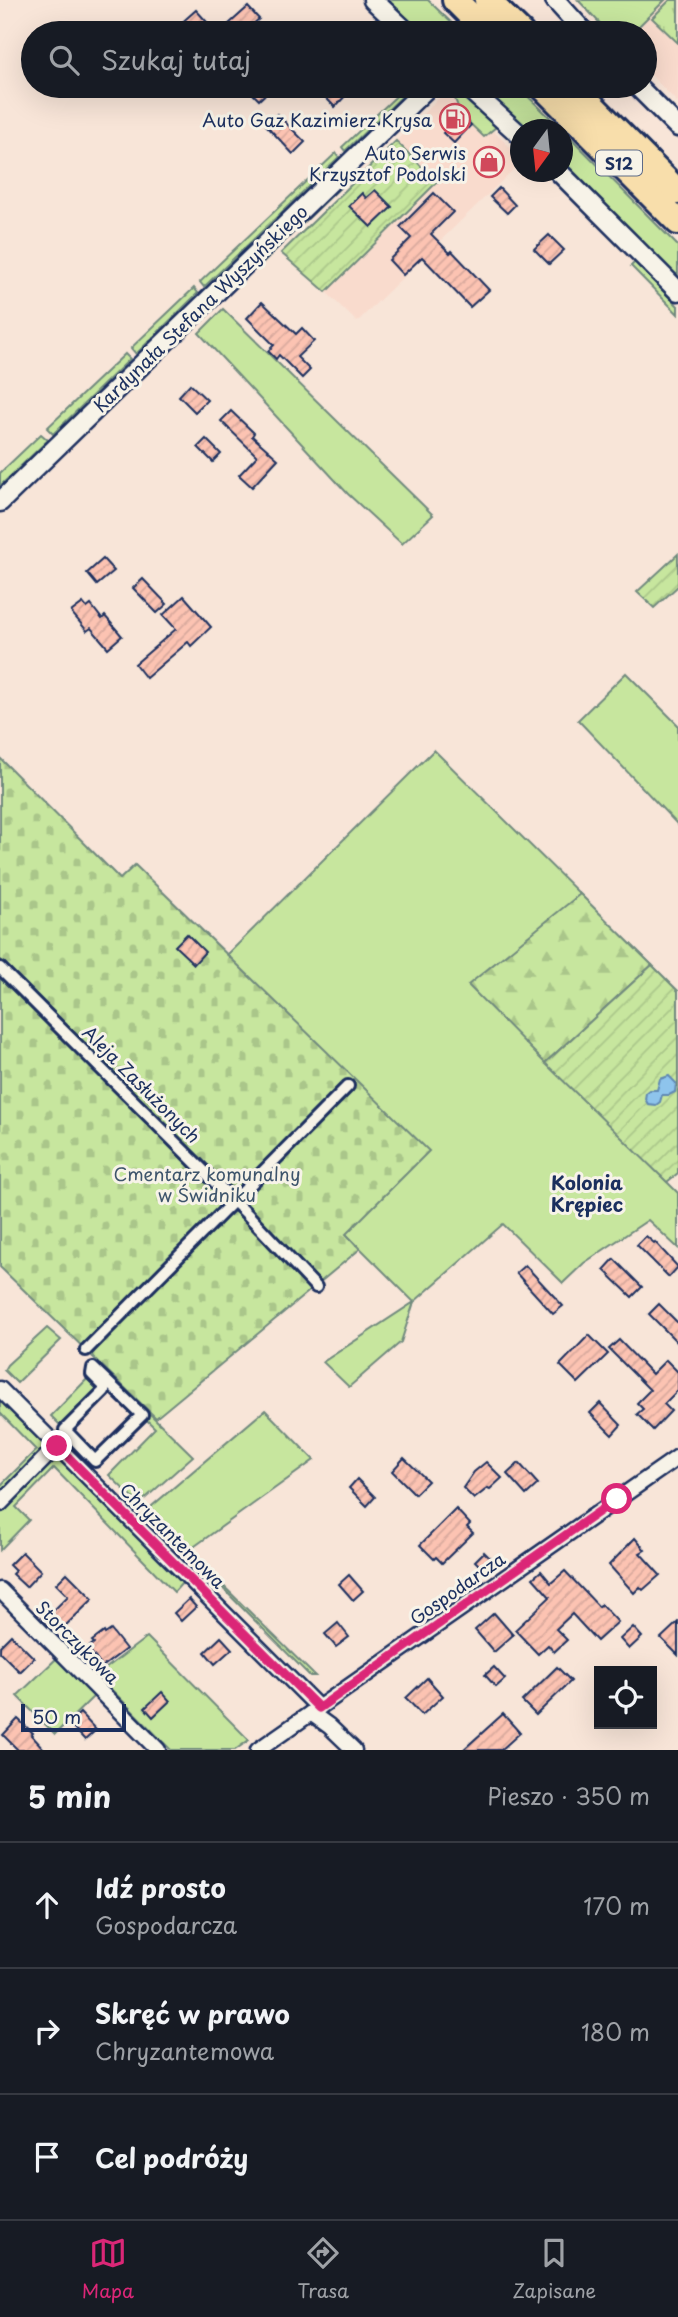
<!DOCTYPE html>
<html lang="pl">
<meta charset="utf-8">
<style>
:root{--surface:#171b24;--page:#242831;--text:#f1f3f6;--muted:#9ea1a6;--line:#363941;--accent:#db2777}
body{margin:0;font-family:"Playpen Sans",sans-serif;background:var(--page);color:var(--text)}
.controls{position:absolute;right:21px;bottom:21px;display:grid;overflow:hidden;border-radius:0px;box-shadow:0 7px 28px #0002}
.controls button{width:63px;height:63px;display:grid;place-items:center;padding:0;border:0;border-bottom:2px solid var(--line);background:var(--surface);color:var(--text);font:35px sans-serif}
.compass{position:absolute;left:510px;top:119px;width:63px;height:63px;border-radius:50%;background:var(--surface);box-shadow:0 7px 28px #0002;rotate:195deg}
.scale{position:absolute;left:21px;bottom:18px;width:105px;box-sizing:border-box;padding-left:7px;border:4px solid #1b2f5e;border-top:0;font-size:19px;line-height:24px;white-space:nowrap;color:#1b2f5e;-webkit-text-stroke:5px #f7f3e8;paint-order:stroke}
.stop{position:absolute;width:21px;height:21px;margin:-16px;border:5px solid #db2777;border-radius:50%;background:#fff}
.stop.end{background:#db2777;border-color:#fff;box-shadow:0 2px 7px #0008}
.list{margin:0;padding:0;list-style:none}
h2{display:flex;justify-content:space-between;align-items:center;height:91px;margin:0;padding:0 28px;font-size:30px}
h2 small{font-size:23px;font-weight:400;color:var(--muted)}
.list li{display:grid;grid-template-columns:46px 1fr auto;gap:21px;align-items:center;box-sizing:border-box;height:126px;padding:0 28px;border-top:2px solid var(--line)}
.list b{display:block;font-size:26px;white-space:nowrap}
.list p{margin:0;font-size:23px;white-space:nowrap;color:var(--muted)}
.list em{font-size:23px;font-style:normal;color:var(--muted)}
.icon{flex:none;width:38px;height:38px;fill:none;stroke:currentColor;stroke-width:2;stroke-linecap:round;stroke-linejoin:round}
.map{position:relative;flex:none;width:678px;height:1750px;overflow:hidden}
.search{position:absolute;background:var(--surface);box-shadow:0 7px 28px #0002;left:21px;right:21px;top:21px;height:77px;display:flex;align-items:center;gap:18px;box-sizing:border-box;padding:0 24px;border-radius:38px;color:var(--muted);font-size:26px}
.sheet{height:469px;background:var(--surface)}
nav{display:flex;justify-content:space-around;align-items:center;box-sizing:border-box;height:98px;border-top:2px solid var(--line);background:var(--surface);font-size:19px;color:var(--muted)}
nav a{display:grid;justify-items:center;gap:4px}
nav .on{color:var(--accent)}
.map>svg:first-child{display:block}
</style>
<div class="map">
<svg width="678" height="1750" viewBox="0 0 678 1750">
<defs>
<pattern id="forest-firs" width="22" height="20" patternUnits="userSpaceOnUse" patternTransform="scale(1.75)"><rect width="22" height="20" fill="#c7e69e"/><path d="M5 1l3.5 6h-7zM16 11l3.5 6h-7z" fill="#aac68a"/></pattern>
<pattern id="cemetery-stones" width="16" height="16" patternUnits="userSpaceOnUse" patternTransform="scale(1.75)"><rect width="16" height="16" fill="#c7e69e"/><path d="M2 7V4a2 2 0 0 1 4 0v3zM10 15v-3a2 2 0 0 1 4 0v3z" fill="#aac68a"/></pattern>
<pattern id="park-tufts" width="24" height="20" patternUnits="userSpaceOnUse" patternTransform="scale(1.75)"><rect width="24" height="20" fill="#c7e69e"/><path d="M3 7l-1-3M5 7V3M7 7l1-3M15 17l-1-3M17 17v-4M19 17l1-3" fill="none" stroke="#aac68a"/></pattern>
<pattern id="garden-furrows" width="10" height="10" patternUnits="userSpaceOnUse" patternTransform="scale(1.75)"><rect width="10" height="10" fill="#c7e69e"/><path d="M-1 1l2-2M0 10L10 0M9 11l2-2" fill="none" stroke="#aac68a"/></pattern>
<pattern id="water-ripples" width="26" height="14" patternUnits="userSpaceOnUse" patternTransform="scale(1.75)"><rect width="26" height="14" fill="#8ec4ec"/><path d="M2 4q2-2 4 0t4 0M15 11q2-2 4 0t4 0" fill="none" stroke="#73a0c2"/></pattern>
<pattern id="building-hatch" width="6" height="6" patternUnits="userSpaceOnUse" patternTransform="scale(1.75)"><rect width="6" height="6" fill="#fcc3b2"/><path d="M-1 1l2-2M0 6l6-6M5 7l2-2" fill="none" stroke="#d7a89c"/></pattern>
</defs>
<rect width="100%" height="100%" fill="#f8e5d8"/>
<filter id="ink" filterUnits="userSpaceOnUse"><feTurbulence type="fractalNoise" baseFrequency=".0143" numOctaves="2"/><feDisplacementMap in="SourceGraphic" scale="14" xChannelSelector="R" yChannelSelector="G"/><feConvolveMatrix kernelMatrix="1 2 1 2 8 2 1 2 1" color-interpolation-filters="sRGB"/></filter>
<g filter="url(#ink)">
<g fill="#f9dbcd">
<path d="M665 0H678V103L645 69V33H632Z"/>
<path d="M447 90 454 96 461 115 484 136 491 129 520 157V163L357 322 326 292 437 182 396 141Z"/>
</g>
<g fill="#c7e69e" stroke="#718a7e" stroke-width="2">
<path d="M386 0H428L462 33H422Z"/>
<path d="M578 0H665L632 33H609Z"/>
<path d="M407 86H413L345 151 342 147Z"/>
<path d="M479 86H517L562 129H528Z"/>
<path d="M447 90 458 93 496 127 484 137 461 115 454 96Z"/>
<path d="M563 130 678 246V278L563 161Z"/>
<path d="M336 153 339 157 204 287 200 282Z"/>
<path d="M348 175 350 178 257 268 256 266Z"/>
<path d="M635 262 678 306V314L631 266Z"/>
<path d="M194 288 198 293 136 354 131 348Z"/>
<path d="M223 309 433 515 402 544 348 494 199 333Z"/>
<path d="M125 354 130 359 53 434 47 428Z"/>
<path d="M41 434 48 440 0 486V473Z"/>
<path d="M626 673 678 725V825L578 720Z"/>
<path d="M434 750 678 991 614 1129 678 1193V1248L648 1220 584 1263 563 1283 503 1224 414 1302 401 1342 349 1387 323 1362 414 1302 346 1234 227 955Z"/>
<path d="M47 1328 61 1340 17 1383 4 1370 7 1365Z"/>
<path d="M98 1363 193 1456 139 1504 109 1475 155 1428 93 1368Z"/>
<path d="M92 1374 104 1386 65 1430 51 1416Z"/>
<path d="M0 1398 43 1441V1453L0 1496V1486L36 1450 0 1413Z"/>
<path d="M265 1410 314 1460 188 1551 315 1676H310L148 1513 152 1506Z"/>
<path d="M58 1460 63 1462 183 1582 174 1592 54 1468 16 1507 29 1520 0 1550V1512L49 1463Z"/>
<path d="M147 1637 249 1740 235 1750H171L97 1675Z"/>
<path d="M57 1658 94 1696 55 1734 17 1696Z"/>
</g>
<path fill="url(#forest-firs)" stroke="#718a7e" stroke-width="2" d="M580 894 652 965 545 1063 468 985Z"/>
<path fill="url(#cemetery-stones)" stroke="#718a7e" stroke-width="2" d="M0 758 120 879 135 865 429 1151 346 1234 360 1249 156 1418 0 1267Z"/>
<path fill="url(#park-tufts)" stroke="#718a7e" stroke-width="2" d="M670 0H678V43L652 18Z"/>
<g fill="url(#garden-furrows)" stroke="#718a7e" stroke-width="2">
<path d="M396 141 437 182 326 292 281 253Z"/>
<path d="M678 554V586L654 608 637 592Z"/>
<path d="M652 965 678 991V1173L667 1182 545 1063Z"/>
</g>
<path fill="url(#water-ripples)" stroke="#6088b3" stroke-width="2" d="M669 1076 676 1083 675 1092 669 1095H662L660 1102 656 1105 648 1104 645 1099 646 1093 650 1090H657L660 1079Z"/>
<g fill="url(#building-hatch)" stroke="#1b2f5e" stroke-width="2">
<path d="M248 7 259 19 243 33H219Z"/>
<path d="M196 10 217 33H186L179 25Z"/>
<path d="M255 86H274L259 100 250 91Z"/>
<path d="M314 86H341L348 93 335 107Z"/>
<path d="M277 114 305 142 293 154 266 125Z"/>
<path d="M461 115 471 125 454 143 443 133Z"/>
<path d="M499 188 515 205 507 213 490 197Z"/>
<path d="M375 190 392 207 371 227 349 206 362 193 366 198Z"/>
<path d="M434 193 453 212 431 234 450 253 452 251 489 290 470 307 422 257 403 275 389 260 411 238 400 227Z"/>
<path d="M549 235 564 250 549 264 534 249Z"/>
<path d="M262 302 296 334 302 328 314 341 297 357 310 370 302 378 279 355 276 359 268 351 274 345 247 318Z"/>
<path d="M190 384 207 400 195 412 179 396Z"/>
<path d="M231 411 254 433 252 436 278 459 252 487 239 475 257 456 221 421Z"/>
<path d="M206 439 221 454 213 462 198 447Z"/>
<path d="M103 559 114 571 97 585 87 573Z"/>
<path d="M143 579 167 604 157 613 133 588Z"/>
<path d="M184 596 211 627 191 646 188 642 146 678 135 664 176 629 163 615Z"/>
<path d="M83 603 87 608 91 605 102 619 105 616 122 636 108 648 91 628 87 631 71 612Z"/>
<path d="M187 934 205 952 194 964 175 946Z"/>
<path d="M646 1236 654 1243 655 1242 678 1267 669 1277 637 1245Z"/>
<path d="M614 1259 642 1287 632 1297 604 1270Z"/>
<path d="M525 1265 563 1306 553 1314 516 1273Z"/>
<path d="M659 1304 678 1323V1343L649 1314Z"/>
<path d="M589 1335 608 1354 578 1383 560 1365Z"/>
<path d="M619 1340 652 1374 666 1360 678 1372V1390L664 1404 671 1411 653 1430 637 1414 643 1409 637 1403 650 1390 609 1349Z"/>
<path d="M600 1403 621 1425 612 1435 590 1413Z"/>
<path d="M404 1458 428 1481 415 1494 392 1471Z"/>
<path d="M486 1462 502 1478 490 1489 488 1488 474 1499 463 1488 474 1472Z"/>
<path d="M519 1463 538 1484 526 1495 507 1474Z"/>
<path d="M357 1479 375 1497 367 1506 349 1488Z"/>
<path d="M456 1509 470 1524 467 1527 473 1533 442 1563 436 1557 434 1559 420 1545Z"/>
<path d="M635 1538 645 1550 640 1553 660 1575 643 1590 640 1587 634 1593 609 1565Z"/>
<path d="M22 1552 41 1571 26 1587 12 1574 15 1571 9 1565Z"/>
<path d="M484 1552 493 1561 484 1570 475 1561Z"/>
<path d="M541 1571 551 1583 565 1571 599 1607 601 1604 618 1622 597 1641 572 1614 556 1629 567 1640 554 1652 548 1645 538 1654 515 1630 550 1597 533 1578Z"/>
<path d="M67 1573 93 1599 64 1627 51 1613 68 1596 56 1584Z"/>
<path d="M349 1575 363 1591 353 1600 339 1584Z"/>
<path d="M189 1599 196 1607 181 1621 174 1613Z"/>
<path d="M494 1613 513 1635 494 1652 475 1630Z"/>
<path d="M678 1622V1655L661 1638Z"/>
<path d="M338 1623 349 1637 336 1647 325 1634Z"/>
<path d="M633 1627 642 1637 629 1649 620 1639Z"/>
<path d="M111 1630 126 1649 102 1667 88 1648 94 1643 92 1641 104 1632 105 1634Z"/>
<path d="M11 1635 34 1658 20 1672 0 1652V1646Z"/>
<path d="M221 1637 232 1649 215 1664 205 1652Z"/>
<path d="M494 1667 505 1679 496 1687 485 1675Z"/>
<path d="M557 1667 571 1681 536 1715 522 1701Z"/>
<path d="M427 1678 443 1696 422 1715 406 1698Z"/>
<path d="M162 1692 170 1701 153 1717 145 1708Z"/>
<path d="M80 1713 96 1730 85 1740 69 1723Z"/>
<path d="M503 1714 520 1733 501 1750H463Z"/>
<path d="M18 1719 33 1733 31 1735 45 1750H18L3 1735Z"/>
</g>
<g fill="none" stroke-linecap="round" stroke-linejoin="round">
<g stroke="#1b2f5e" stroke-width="16">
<g id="pedestrian">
<path d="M0 968 247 1214 316 1287"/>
<path d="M86 1350 348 1086"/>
<path d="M93 1368 142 1415 95 1461 65 1430 104 1391V1386L92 1374Z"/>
</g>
</g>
<g stroke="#1b2f5e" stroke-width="19">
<g id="minor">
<path d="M0 1389 319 1708"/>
<path d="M0 1504 57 1446"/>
<path d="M0 1590 158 1750"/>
<path d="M311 1713 329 1726 354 1750"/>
<path d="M258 1750 678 1457"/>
</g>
</g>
<g stroke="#1b2f5e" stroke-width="23">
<g id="tertiary">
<path d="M373 0 408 33"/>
<path d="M555 0 585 33"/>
<path d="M466 86 520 135"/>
<path d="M637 86 678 127"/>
<path d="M559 172 678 291"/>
<path d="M0 502 429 86"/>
</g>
</g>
<g stroke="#1b2f5e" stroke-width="30">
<g id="motorway">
<path d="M455 0 488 33"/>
<path d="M487 0 521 33"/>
<path d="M542 86 678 222"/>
<path d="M573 86 678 192"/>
</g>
</g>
<use href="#pedestrian" stroke="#f7f3e8" stroke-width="10"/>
<use href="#minor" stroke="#f7f3e8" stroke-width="14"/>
<use href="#tertiary" stroke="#f7f3e8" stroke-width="18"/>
<use href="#motorway" stroke="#f8deab" stroke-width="24"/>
</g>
</g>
<g fill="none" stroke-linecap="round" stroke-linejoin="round" filter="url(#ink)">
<path stroke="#db2777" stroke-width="9" d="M57 1446 319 1708 617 1499"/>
</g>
<defs>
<g id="fuel-ring" transform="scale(1.575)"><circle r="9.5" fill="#f7f3e8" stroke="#d1495b" stroke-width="1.5"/><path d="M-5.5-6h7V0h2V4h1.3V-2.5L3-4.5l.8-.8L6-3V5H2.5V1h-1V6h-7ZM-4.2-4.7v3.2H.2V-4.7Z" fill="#d1495b"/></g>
<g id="shop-ring" transform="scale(1.575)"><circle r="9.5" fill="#f7f3e8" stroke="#d1495b" stroke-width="1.5"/><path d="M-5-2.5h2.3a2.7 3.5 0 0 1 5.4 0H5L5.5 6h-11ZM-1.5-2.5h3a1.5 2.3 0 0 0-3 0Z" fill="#d1495b"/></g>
</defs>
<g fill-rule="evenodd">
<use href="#fuel-ring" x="455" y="119"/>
<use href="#shop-ring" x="489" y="162"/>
</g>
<g text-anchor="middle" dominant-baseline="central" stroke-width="6" stroke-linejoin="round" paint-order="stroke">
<rect fill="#f7f3e8" stroke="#5d6a87" stroke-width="2" x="596" y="150.5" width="46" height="25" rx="5"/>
<g font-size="16" font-weight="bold" fill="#1b2f5e">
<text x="619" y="163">S12</text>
</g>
<g font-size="18" fill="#1b2f5e" stroke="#f7f3e8" text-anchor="end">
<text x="432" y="119">Auto Gaz Kazimierz Krysa</text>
<text x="466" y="152">Auto Serwis<tspan x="466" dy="21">Krzysztof Podolski</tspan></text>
</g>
<g font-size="18" fill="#1b2f5e" stroke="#f7f3e8">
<text transform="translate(200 308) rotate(-44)">Kardynała Stefana Wyszyńskiego</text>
<text transform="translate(142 1084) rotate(45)">Aleja Zasłużonych</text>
<text transform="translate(173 1535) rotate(45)">Chryzantemowa</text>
<text transform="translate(457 1588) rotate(-35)">Gospodarcza</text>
<text transform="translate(78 1642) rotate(45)">Storczykowa</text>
</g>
<g font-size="18" fill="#3d546b" stroke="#f7f3e8">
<text x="207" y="1173">Cmentarz komunalny<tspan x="207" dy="21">w Świdniku</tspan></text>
</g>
<g font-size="19" font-weight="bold" fill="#1b2f5e" stroke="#f7f3e8">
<text x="587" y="1182">Kolonia<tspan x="587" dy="22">Krępiec</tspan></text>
</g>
</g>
</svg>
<div class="controls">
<button><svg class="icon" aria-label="locate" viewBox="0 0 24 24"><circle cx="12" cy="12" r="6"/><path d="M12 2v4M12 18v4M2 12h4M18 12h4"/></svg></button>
</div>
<svg class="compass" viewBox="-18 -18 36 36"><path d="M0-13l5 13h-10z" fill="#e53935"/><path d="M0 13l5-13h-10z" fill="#9ea1a6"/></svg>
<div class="scale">50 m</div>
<div class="stop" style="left:617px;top:1499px"></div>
<div class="stop end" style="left:57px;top:1446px"></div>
<div class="search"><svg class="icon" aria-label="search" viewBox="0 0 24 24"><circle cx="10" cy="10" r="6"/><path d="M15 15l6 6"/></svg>Szukaj tutaj</div>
</div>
<section class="sheet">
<h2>5 min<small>Pieszo · 350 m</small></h2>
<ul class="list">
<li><svg class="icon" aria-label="ahead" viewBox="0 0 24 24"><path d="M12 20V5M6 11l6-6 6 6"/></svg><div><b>Idź prosto</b><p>Gospodarcza</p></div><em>170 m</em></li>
<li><svg class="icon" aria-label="right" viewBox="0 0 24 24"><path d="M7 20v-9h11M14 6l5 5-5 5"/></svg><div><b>Skręć w prawo</b><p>Chryzantemowa</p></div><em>180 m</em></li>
<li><svg class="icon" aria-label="arrive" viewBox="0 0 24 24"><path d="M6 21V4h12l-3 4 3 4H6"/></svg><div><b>Cel podróży</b></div></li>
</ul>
</section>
<nav>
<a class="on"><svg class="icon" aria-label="map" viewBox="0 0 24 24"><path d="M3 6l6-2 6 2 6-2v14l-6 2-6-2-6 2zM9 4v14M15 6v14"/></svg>Mapa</a>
<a><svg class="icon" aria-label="directions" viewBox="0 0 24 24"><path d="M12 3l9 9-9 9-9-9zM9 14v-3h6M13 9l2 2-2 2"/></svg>Trasa</a>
<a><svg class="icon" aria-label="saved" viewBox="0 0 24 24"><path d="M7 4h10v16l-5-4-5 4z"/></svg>Zapisane</a>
</nav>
